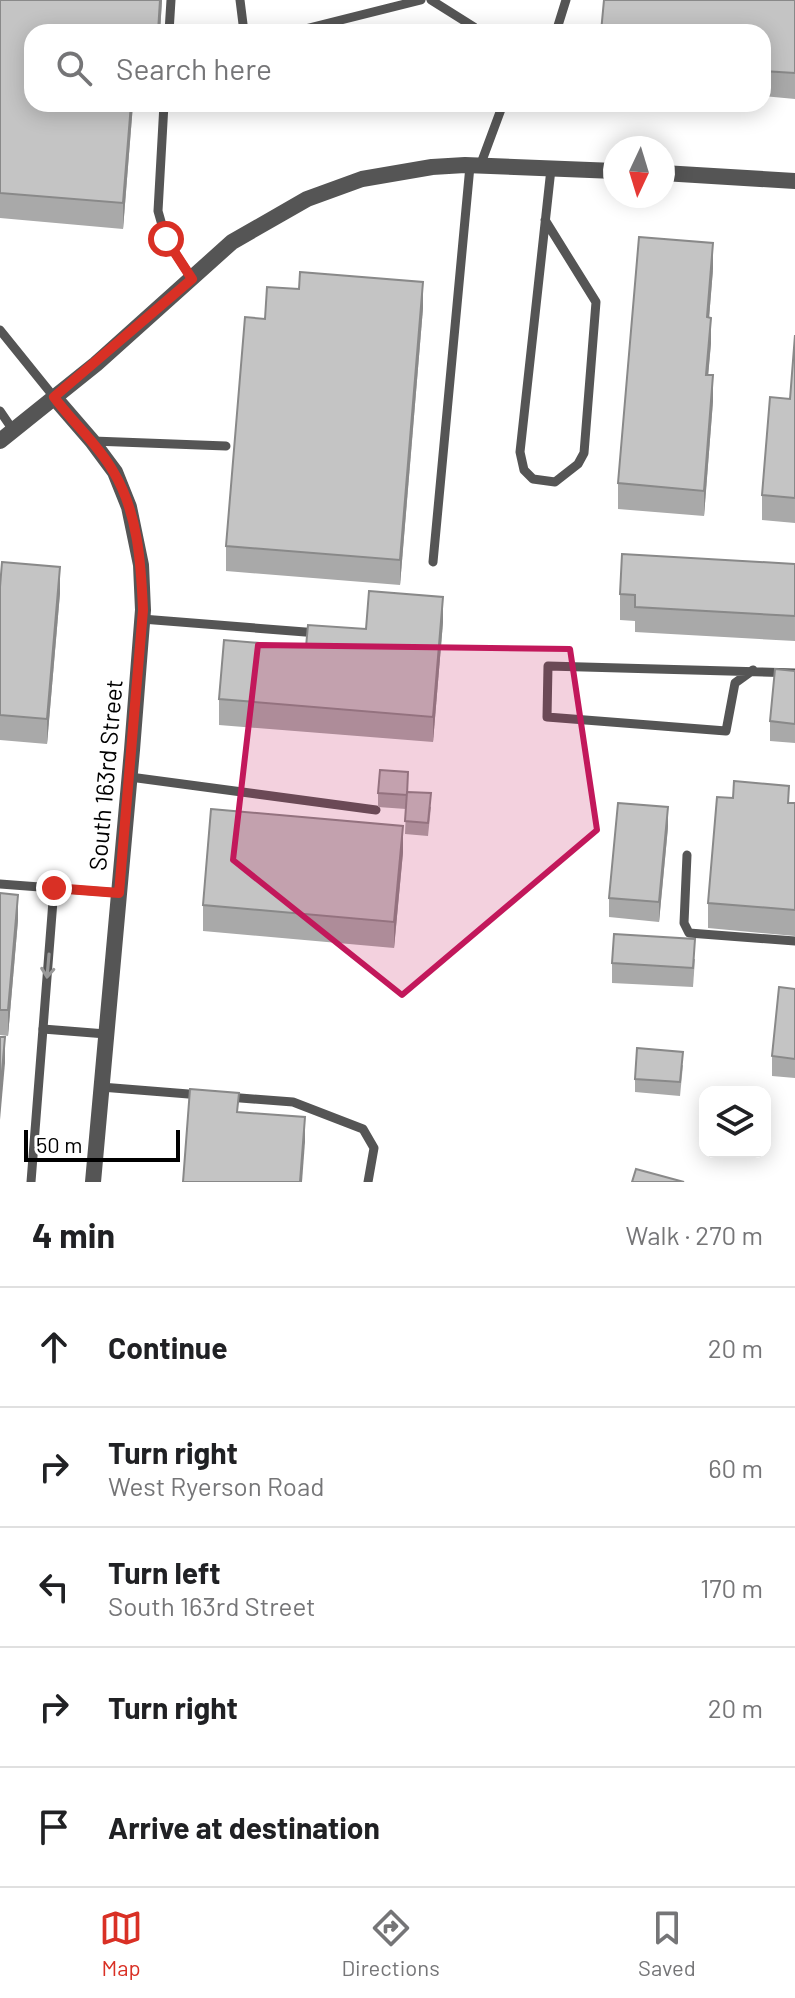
<!DOCTYPE html>
<meta charset="utf-8">
<style>
:root{--surface:#fff;--page:#f6f6f6;--text:#202124;--muted:#757577;--line:#e0e0e0;--accent:#d93025}
body{margin:0;font-family:Barlow,sans-serif;background:var(--page);color:var(--text)}
.controls{position:absolute;right:24px;bottom:24px;display:grid;overflow:hidden;border-radius:16px;box-shadow:0 4px 20px #0003}
.controls button{width:72px;height:72px;display:grid;place-items:center;padding:0;border:0;border-bottom:2px solid var(--line);background:var(--surface);color:var(--text);font:40px sans-serif}
.compass{position:absolute;left:603px;top:136px;width:72px;height:72px;border-radius:50%;background:var(--surface);box-shadow:0 4px 20px #0003;rotate:184deg}
.scale{position:absolute;left:24px;bottom:20px;width:156px;box-sizing:border-box;padding-left:8px;border:4px solid #000;border-top:0;font-size:22px;line-height:28px;white-space:nowrap;color:#000;-webkit-text-stroke:6px #fff;paint-order:stroke}
.stop{position:absolute;width:24px;height:24px;margin:-18px;border:6px solid #d93025;border-radius:50%;background:#fff}
.stop.end{background:#d93025;border-color:#fff;box-shadow:0 2px 8px #0008}
.list{margin:0;padding:0;list-style:none}
h2{display:flex;justify-content:space-between;align-items:center;height:104px;margin:0;padding:0 32px;font-size:34px}
h2 small{font-size:26px;font-weight:400;color:var(--muted)}
.list li{display:grid;grid-template-columns:52px 1fr auto;gap:24px;align-items:center;box-sizing:border-box;height:120px;padding:0 32px;border-top:2px solid var(--line)}
.list b{display:block;font-size:30px;white-space:nowrap}
.list p{margin:0;font-size:26px;white-space:nowrap;color:var(--muted)}
.list em{font-size:26px;font-style:normal;color:var(--muted)}
.icon{flex:none;width:44px;height:44px;fill:none;stroke:currentColor;stroke-width:2;stroke-linecap:round;stroke-linejoin:round}
.map{position:relative;flex:none;width:795px;height:1182px;overflow:hidden}
.search{position:absolute;background:var(--surface);box-shadow:0 4px 20px #0003;left:24px;right:24px;top:24px;height:88px;display:flex;align-items:center;gap:20px;box-sizing:border-box;padding:0 28px;border-radius:24px;color:var(--muted);font-size:30px}
.sheet{height:704px;background:var(--surface)}
nav{display:flex;justify-content:space-around;align-items:center;box-sizing:border-box;height:112px;border-top:2px solid var(--line);background:var(--surface);font-size:22px;color:var(--muted)}
nav a{display:grid;justify-items:center;gap:4px}
nav .on{color:var(--accent)}
.map>svg:first-child{display:block}
</style>
<div class="map">
<svg width="795" height="1182" viewBox="0 0 795 1182">
<rect width="100%" height="100%" fill="#fff"/>
<g fill="none" stroke-linecap="round" stroke-linejoin="round">
<g stroke="#555" stroke-width="9">
<path d="M240 0 244 32"/>
<path d="M431 0 474 27 478 32"/>
<path d="M169 32 171 0"/>
<path d="M293 32 421 0"/>
<path d="M556 32 566 0"/>
<path d="M164 104 158 211 166 239 192 279"/>
<path d="M480 166 503 104"/>
<path d="M545 220 596 302 584 453 578 464 555 482 533 479 524 470 520 452 551 169"/>
<path d="M0 330 54 397"/>
<path d="M0 411 13 430"/>
<path d="M93 441 226 446"/>
<path d="M433 562 470 166"/>
<path d="M142 619 318 633"/>
<path d="M753 670 735 683 726 731 547 717 548 666 795 673"/>
<path d="M130 777 376 810"/>
<path d="M687 855 684 923 689 933 795 941"/>
<path d="M0 884 119 893"/>
<path d="M43 1029 106 1034"/>
<path d="M101 1087 201 1095"/>
<path d="M228 1097 293 1102 363 1129 374 1148 368 1182"/>
<path d="M31 1182 54 888"/>
</g>
<g stroke="#555" stroke-width="16">
<path d="M663 173 795 181"/>
<path d="M54 397 92 441 115 472 129 507 141 565 143 610 132 750 93 1182"/>
<path d="M0 441 96 364 232 242 307 199 362 179 432 167 465 165 615 171"/>
</g>
</g>
<g fill="#a9a9a9">
<path d="M0 0H162L160 32H32L133 104 123 229 0 218Z"/>
<path d="M795 0V99L763 96V32Z"/>
<path d="M713 269 709 318 711 343 708 375 713 401 704 516 618 509V483Z"/>
<path d="M423 308 400 585 226 571V546L265 319Z"/>
<path d="M795 335V523L762 520V495L790 399Z"/>
<path d="M795 564V641L635 632V621L620 620V594Z"/>
<path d="M0 587 60 593 47 744 0 740Z"/>
<path d="M443 622 433 742 219 725V699L306 647 366 629Z"/>
<path d="M795 671V743L770 741V721Z"/>
<path d="M408 792 431 807 428 836 405 834 406 809 378 807V793Z"/>
<path d="M789 803H795V936L708 928V903Z"/>
<path d="M668 827 659 922 609 917V898Z"/>
<path d="M403 852 394 948 203 931V905Z"/>
<path d="M0 893 18 920 8 1036 0 1035Z"/>
<path d="M695 959 693 987 612 983V963Z"/>
<path d="M795 989V1078L772 1076V1056Z"/>
<path d="M683 1065 680 1096 635 1092V1079Z"/>
</g>
<g fill="#898989">
<path d="M160 0H162L160 32H158Z"/>
<path d="M131 104H133L123 229V203Z"/>
<path d="M713 243V269L707 343V317Z"/>
<path d="M423 282V308L400 585V560Z"/>
<path d="M711 318V343L706 400V375Z"/>
<path d="M713 375V401L704 516V491Z"/>
<path d="M60 567V593L47 744V719Z"/>
<path d="M443 597V622L433 742V717Z"/>
<path d="M668 807V827L659 922V902Z"/>
<path d="M403 826V852L394 948V922Z"/>
<path d="M18 895V920L8 1036V1010Z"/>
<path d="M5 1037V1063L0 1120V1094Z"/>
<path d="M305 1117V1142L302 1182H300Z"/>
</g>
<g fill="#c4c4c4" stroke="#898989" stroke-width="2">
<path d="M0 0H160L158 32H32V104H131L123 203 0 193Z"/>
<path d="M604 0H795V73L763 71V32H601Z"/>
<path d="M639 237 713 243 707 317 711 318 706 375H713L704 491 618 483Z"/>
<path d="M300 272 423 282 400 560 226 546 245 317 265 319 267 287 299 289Z"/>
<path d="M795 335V498L762 495 770 397 790 399Z"/>
<path d="M622 554 795 564V616L635 607V595L620 594Z"/>
<path d="M2 562 60 567 47 719 0 715V587Z"/>
<path d="M369 591 443 597 433 717 219 699 224 640 306 647 308 625 366 629Z"/>
<path d="M775 669 795 671V724L770 721Z"/>
<path d="M380 770 408 772 407 795 378 793Z"/>
<path d="M734 781 789 786 788 803H795V910L708 903 717 797 733 798Z"/>
<path d="M407 792 431 793 428 823 405 821Z"/>
<path d="M618 803 668 807 659 902 609 898Z"/>
<path d="M211 809 403 826 394 922 203 905Z"/>
<path d="M0 893 18 895 8 1010H0Z"/>
<path d="M614 934 695 939 693 968 612 963Z"/>
<path d="M779 987 795 989V1059L772 1056Z"/>
<path d="M0 1037H5L0 1094Z"/>
<path d="M637 1048 683 1052 680 1082 635 1079Z"/>
<path d="M190 1089 239 1093 237 1112 305 1117 300 1182H183Z"/>
<path d="M636 1169 684 1182H632Z"/>
</g>
<defs><path id="oneway-shaft" d="M-6 0H5M1.5-3L5.5 0L1.5 3" fill="none" stroke-width="1.6" stroke-linecap="round" stroke-linejoin="round" transform="scale(2)"/></defs>
<use stroke="#999" href="#oneway-shaft" transform="translate(48 966) rotate(95)"/>
<g fill="none" stroke-linecap="round" stroke-linejoin="round">
<path stroke="#d93025" stroke-width="10" d="M54 888 119 893 143 610C141 563 138 512 113 471 97 443 73 423 54 397L192 279 166 239"/>
</g>
<path fill="#c2185b" fill-opacity="0.2" stroke="#c2185b" stroke-width="6" stroke-linejoin="round" d="M258 645 570 649 597 830 402 995 233 860Z"/>
<g text-anchor="middle" dominant-baseline="central" stroke-width="6" stroke-linejoin="round" paint-order="stroke">
<g font-size="24" fill="#000" stroke="#fff">
<text transform="translate(105 775) rotate(-85)">South 163rd Street</text>
</g>
</g>
</svg>
<div class="controls">
<button><svg class="icon" aria-label="layers" viewBox="0 0 24 24"><path d="M12 4l9 5-9 5-9-5zM3 14l9 5 9-5"/></svg></button>
</div>
<svg class="compass" viewBox="-18 -18 36 36"><path d="M0-13l5 13h-10z" fill="#e53935"/><path d="M0 13l5-13h-10z" fill="#757577"/></svg>
<div class="scale">50 m</div>
<div class="stop" style="left:166px;top:239px"></div>
<div class="stop end" style="left:54px;top:888px"></div>
<div class="search"><svg class="icon" aria-label="search" viewBox="0 0 24 24"><circle cx="10" cy="10" r="6"/><path d="M15 15l6 6"/></svg>Search here</div>
</div>
<section class="sheet">
<h2>4 min<small>Walk · 270 m</small></h2>
<ul class="list">
<li><svg class="icon" aria-label="ahead" viewBox="0 0 24 24"><path d="M12 20V5M6 11l6-6 6 6"/></svg><div><b>Continue</b></div><em>20 m</em></li>
<li><svg class="icon" aria-label="right" viewBox="0 0 24 24"><path d="M7 20v-9h11M14 6l5 5-5 5"/></svg><div><b>Turn right</b><p>West Ryerson Road</p></div><em>60 m</em></li>
<li><svg class="icon" aria-label="left" viewBox="0 0 24 24"><path d="M17 20v-9H6M10 6l-5 5 5 5"/></svg><div><b>Turn left</b><p>South 163rd Street</p></div><em>170 m</em></li>
<li><svg class="icon" aria-label="right" viewBox="0 0 24 24"><path d="M7 20v-9h11M14 6l5 5-5 5"/></svg><div><b>Turn right</b></div><em>20 m</em></li>
<li><svg class="icon" aria-label="arrive" viewBox="0 0 24 24"><path d="M6 21V4h12l-3 4 3 4H6"/></svg><div><b>Arrive at destination</b></div></li>
</ul>
</section>
<nav>
<a class="on"><svg class="icon" aria-label="map" viewBox="0 0 24 24"><path d="M3 6l6-2 6 2 6-2v14l-6 2-6-2-6 2zM9 4v14M15 6v14"/></svg>Map</a>
<a><svg class="icon" aria-label="directions" viewBox="0 0 24 24"><path d="M12 3l9 9-9 9-9-9zM9 14v-3h6M13 9l2 2-2 2"/></svg>Directions</a>
<a><svg class="icon" aria-label="saved" viewBox="0 0 24 24"><path d="M7 4h10v16l-5-4-5 4z"/></svg>Saved</a>
</nav>
